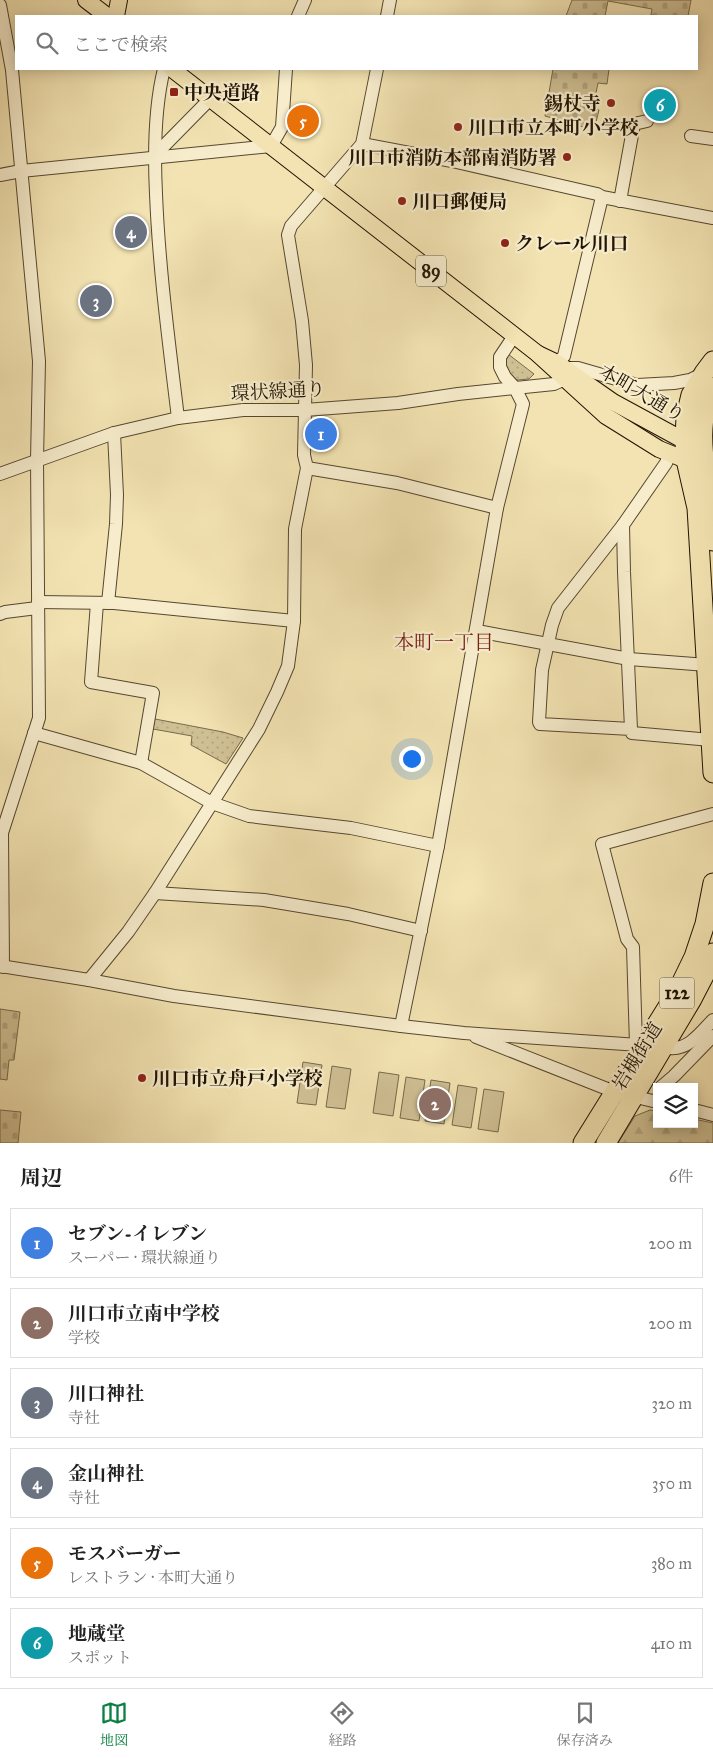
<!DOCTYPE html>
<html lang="ja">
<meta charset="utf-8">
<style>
:root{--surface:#fff;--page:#f6f6f6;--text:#222;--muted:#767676;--line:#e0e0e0;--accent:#0b8043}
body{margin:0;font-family:"IM FELL Great Primer","Noto Serif JP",serif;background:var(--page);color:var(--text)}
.controls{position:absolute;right:15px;bottom:15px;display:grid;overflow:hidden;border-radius:0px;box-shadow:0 2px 12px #0003}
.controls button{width:45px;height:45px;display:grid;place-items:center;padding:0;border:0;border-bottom:1px solid var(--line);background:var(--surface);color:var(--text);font:25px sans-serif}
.you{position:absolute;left:411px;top:758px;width:18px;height:18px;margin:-12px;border:4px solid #fff;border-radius:50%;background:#1a73e8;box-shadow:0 0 0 8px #1a73e833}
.badge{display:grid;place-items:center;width:32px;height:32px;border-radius:50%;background:var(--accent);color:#fff;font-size:16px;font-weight:700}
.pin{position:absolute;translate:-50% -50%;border:2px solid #fff;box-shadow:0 1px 5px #0006}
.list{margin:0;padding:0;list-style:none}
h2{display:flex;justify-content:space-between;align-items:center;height:65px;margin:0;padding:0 20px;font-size:21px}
h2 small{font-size:16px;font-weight:400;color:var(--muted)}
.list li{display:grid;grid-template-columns:32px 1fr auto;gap:15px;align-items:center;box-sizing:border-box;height:70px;margin:0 10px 10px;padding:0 10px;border:1px solid var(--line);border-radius:0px}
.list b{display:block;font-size:19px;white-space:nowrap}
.list p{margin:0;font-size:16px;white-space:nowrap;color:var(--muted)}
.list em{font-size:16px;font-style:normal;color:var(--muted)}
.icon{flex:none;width:28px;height:28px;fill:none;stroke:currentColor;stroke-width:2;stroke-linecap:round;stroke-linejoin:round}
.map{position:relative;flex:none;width:713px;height:1143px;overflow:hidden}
.search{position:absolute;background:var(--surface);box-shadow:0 2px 12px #0003;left:15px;right:15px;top:15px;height:55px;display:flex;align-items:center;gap:12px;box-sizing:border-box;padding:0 18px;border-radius:0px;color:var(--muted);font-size:19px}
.sheet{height:545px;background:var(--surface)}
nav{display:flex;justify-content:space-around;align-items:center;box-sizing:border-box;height:70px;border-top:1px solid var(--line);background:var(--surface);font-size:14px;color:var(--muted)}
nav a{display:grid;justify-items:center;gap:2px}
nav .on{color:var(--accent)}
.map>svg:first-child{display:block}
</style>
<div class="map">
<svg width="713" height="1143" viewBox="0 0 713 1143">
<defs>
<pattern id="grass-dots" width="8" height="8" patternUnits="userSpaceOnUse" patternTransform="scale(1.25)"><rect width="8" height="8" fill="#cfc094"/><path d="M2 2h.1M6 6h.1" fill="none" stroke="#b1a47e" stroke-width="1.8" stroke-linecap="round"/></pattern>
<pattern id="forest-firs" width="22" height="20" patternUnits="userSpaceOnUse" patternTransform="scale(1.25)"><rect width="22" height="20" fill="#cfc094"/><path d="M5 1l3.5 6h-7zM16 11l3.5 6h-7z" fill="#b1a47e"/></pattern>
<pattern id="cemetery-stones" width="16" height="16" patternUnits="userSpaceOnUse" patternTransform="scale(1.25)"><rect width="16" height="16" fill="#cfc094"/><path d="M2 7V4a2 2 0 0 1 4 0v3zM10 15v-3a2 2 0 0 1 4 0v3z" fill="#b1a47e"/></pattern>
</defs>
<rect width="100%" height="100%" fill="#f3e3b2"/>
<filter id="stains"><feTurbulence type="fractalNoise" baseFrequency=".004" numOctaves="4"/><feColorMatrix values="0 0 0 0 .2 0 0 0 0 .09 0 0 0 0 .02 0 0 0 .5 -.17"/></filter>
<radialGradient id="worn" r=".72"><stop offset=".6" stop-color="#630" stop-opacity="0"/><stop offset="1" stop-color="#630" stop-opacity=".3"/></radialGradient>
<g fill="url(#grass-dots)" stroke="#786a4c">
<path d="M508 354 534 374 529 379 517 380C508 373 506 368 505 357Z"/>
<path d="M155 719 223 732 243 738 226 764 191 745 192 736 153 729Z"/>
</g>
<path fill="url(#forest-firs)" stroke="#786a4c" d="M650 1110 657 1111V1124H694V1119L713 1123V1143H618L635 1116Z"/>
<g fill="url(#cemetery-stones)" stroke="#786a4c">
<path d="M572 0H691L688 16H657L651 15 652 9 608 1 605 16H566Z"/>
<path d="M553 69H609L607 84 598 83 593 108 599 110 594 130 545 116Z"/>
<path d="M0 1009 20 1012 14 1060H9L7 1080 0 1079Z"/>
<path d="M0 1110 21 1112 18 1143H0Z"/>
</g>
<g fill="#cfc094" stroke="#786a4c">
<path d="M303 1062 322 1065 316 1105 297 1103Z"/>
<path d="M332 1066 351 1069 345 1109 326 1107Z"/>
<path d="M379 1072 399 1075 393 1116 373 1113Z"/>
<path d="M406 1077 425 1080 419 1121 400 1118Z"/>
<path d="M431 1080 450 1083 444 1124 425 1121Z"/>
<path d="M458 1085 477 1088 471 1128 452 1125Z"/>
<path d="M484 1089 504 1092 498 1132 478 1129Z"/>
</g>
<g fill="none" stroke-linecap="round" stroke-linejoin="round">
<g stroke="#55482f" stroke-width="14">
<g id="minor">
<path d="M0 5 12 70 39 361 37 460 39 718 2 833 3 967"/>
<path d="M298 16 305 0"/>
<path d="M387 16 390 0"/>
<path d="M164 69C154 109 154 153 156 194 159 269 169 343 178 418"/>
<path d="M691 136 713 139"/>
<path d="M362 144 452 161 597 194 602 197 713 218"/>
<path d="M154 156 211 98"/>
<path d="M0 175 21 171 271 146 282 127 286 69"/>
<path d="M620 201 634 124 647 121"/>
<path d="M557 363 564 356 602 197"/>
<path d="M563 368H578L637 385 674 383 690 380 704 373"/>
<path d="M670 454 666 463 623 525 558 608 552 625 542 670 539 722 540 724 631 729 632 733 711 740"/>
<path d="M307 468 397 483 497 508"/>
<path d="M0 474 114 433 178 418 243 410H305L398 403 458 394 554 384 565 379"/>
<path d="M623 525 624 572 631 729"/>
<path d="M38 602 114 603 294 621"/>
<path d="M97 603 91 682 153 693 141 763"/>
<path d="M108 603 116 524 117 495 114 433"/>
<path d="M0 614 5 612 37 608"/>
<path d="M477 631 629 659 707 665"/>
<path d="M34 733 141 763 212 803 249 816 351 828 438 846"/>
<path d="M155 893 264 900 348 914 421 931"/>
<path d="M0 966 89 980 174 996 401 1026 464 1033 639 1045"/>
<path d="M89 980 128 932 155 893 259 729 277 692 288 666 294 621 295 529 307 468 304 455 306 365 302 321 288 235 291 226 362 144 377 69"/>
<path d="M401 1026 438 846 497 508 523 404 515 388 505 377 500 367V357L514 336"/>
<path d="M476 1037 615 1092 657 1102"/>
<path d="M636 1045 633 947 627 939 602 844 713 814"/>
<path d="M670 1048C689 1050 701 1032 713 1020"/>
<path d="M661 1087 674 1076 713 1036"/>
<path d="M694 1110 713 1115"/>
</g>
</g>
<g stroke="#201403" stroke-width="18">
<g id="major">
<path d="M86 0 107 16"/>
<path d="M116 16 119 0"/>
<path d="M172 69 538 354 606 416 659 449 686 460H696"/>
<path d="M538 354 557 363 613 402 694 446"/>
</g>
</g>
<g stroke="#201403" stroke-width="21">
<g id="highway">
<path d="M713 361 704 373 691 395 686 416 685 441 686 460 697 508 713 773"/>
<path d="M713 387C696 423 704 460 709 498 711 512 712 526 713 541"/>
<path d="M583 1143 677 992 694 957 705 924 713 883"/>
<path d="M606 1143 692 999 710 964 713 953"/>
</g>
</g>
<use href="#minor" stroke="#f7edcd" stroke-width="12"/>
<use href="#major" stroke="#f3e3b2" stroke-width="16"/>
<use href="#highway" stroke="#f3e3b2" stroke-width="19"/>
</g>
<g fill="#8f2418" stroke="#f7edcd" stroke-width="2">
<rect x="169" y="87" width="10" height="10" rx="2.5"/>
<circle cx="611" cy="103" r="5"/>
<circle cx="458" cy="127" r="5"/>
<circle cx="567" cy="157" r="5"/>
<circle cx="402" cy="201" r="5"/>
<circle cx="505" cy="243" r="5"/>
<circle cx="142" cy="1078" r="5"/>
</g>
<g text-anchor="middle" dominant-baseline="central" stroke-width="4.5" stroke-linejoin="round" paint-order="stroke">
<g fill="#f7edcd" stroke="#605540" stroke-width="1">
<rect x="416" y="255.5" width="30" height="31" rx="4"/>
<rect x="659.5" y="977.5" width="35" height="31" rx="4"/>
</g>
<g font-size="18" font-weight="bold" fill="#201403">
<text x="431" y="271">89</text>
<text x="677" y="993">122</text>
</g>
<g font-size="19" font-weight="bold" fill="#201403" stroke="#f7edcd" text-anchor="start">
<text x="184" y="92">中央道路</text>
<text x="601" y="103" text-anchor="end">錫杖寺</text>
<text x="468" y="127">川口市立本町小学校</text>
<text x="557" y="157" text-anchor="end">川口市消防本部南消防署</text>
<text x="412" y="201">川口郵便局</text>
<text x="515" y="243">クレール川口</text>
<text x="152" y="1078">川口市立舟戸小学校</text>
</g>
<g font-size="19" fill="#201403" stroke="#f7edcd">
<text transform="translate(278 391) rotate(-3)">環状線通り</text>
<text transform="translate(642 393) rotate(30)">本町大通り</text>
<text transform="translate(637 1056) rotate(-58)">岩槻街道</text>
</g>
<g font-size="20" fill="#7a1f14" stroke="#f7edcd">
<text x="444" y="642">本町一丁目</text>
</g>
</g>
<rect width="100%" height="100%" filter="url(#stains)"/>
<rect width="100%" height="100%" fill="url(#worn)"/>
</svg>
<div class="controls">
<button><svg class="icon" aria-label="layers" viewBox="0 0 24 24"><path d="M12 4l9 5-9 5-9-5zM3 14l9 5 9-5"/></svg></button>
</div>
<div class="you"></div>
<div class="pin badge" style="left:321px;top:434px;background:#3f7fe0">1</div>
<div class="pin badge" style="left:435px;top:1104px;background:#8d6e63">2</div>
<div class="pin badge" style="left:96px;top:301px;background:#6b7280">3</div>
<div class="pin badge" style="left:131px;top:232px;background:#6b7280">4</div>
<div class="pin badge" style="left:303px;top:121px;background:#e8710a">5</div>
<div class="pin badge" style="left:660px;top:105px;background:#0f9aa8">6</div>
<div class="search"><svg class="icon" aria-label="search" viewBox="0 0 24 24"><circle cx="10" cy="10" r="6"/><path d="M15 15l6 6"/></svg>ここで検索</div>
</div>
<section class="sheet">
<h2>周辺<small>6件</small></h2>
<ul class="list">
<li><span class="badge" style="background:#3f7fe0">1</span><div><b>セブン-イレブン</b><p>スーパー · 環状線通り</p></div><em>200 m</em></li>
<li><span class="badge" style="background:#8d6e63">2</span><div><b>川口市立南中学校</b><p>学校</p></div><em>200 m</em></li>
<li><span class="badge" style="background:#6b7280">3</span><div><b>川口神社</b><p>寺社</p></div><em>320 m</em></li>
<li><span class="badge" style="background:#6b7280">4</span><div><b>金山神社</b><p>寺社</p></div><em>350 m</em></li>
<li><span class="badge" style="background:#e8710a">5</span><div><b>モスバーガー</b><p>レストラン · 本町大通り</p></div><em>380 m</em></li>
<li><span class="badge" style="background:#0f9aa8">6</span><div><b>地蔵堂</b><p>スポット</p></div><em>410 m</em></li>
</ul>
</section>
<nav>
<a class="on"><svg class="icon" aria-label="map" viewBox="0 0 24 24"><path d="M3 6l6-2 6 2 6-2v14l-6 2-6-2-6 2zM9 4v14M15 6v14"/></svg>地図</a>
<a><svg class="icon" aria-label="directions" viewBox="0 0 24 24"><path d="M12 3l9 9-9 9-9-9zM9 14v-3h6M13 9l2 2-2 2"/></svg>経路</a>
<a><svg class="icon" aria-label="saved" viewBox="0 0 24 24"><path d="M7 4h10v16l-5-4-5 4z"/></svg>保存済み</a>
</nav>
